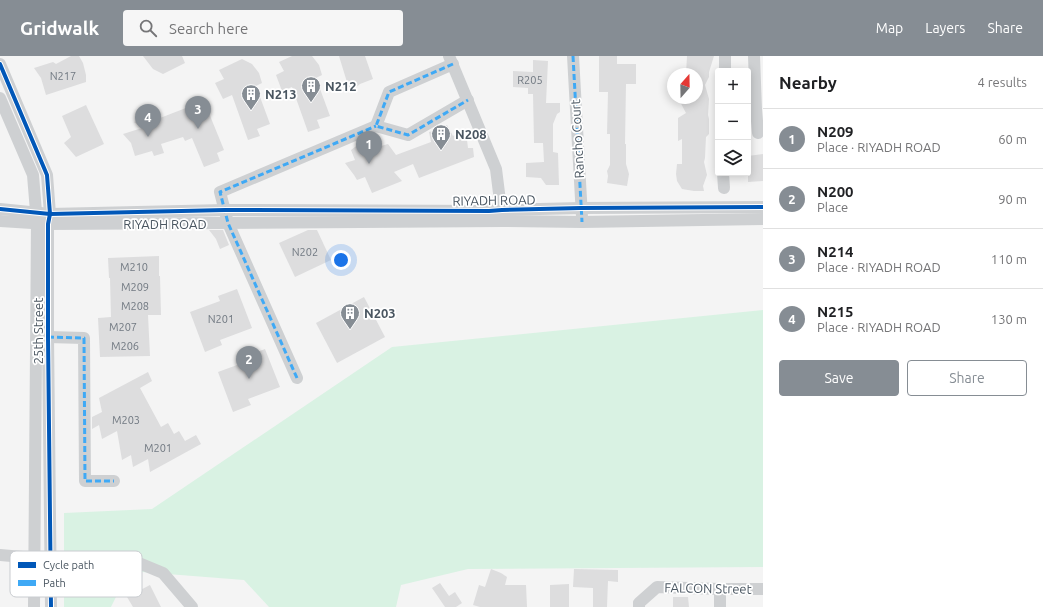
<!DOCTYPE html>
<meta charset="utf-8">
<style>
:root{--surface:#fff;--page:#f6f6f6;--text:#202124;--muted:#757577;--line:#e0e0e0;--accent:#868d94}
body{margin:0;font-family:Ubuntu,sans-serif;background:var(--page);color:var(--text)}
.controls{position:absolute;right:12px;top:12px;display:grid;overflow:hidden;border-radius:4px;box-shadow:0 2px 10px #0003}
.controls button{width:36px;height:36px;display:grid;place-items:center;padding:0;border:0;border-bottom:1px solid var(--line);background:var(--surface);color:var(--text);font:20px sans-serif}
.compass{position:absolute;left:667px;top:12px;width:36px;height:36px;border-radius:50%;background:var(--surface);box-shadow:0 2px 10px #0003;rotate:20deg}
.you{position:absolute;left:341px;top:204px;width:14px;height:14px;margin:-10px;border:3px solid #fff;border-radius:50%;background:#1a73e8;box-shadow:0 0 0 6px #1a73e833}
.badge{display:grid;place-items:center;width:26px;height:26px;border-radius:50%;background:var(--accent);color:#fff;font-size:13px;font-weight:700}
.pin{position:absolute;translate:-50% -33px;filter:drop-shadow(0 1px 2px #0008)}
.pin::after{content:'';position:absolute;top:21px;width:14px;height:12px;background:inherit;clip-path:polygon(0 0,100% 0,50% 100%)}
.list{margin:0;padding:0;list-style:none}
h2{display:flex;justify-content:space-between;align-items:center;height:52px;margin:0;padding:0 16px;font-size:17px}
h2 small{font-size:13px;font-weight:400;color:var(--muted)}
.list li{display:grid;grid-template-columns:26px 1fr auto;gap:12px;align-items:center;box-sizing:border-box;height:60px;padding:0 16px;border-top:1px solid var(--line)}
.list b{display:block;font-size:15px;white-space:nowrap}
.list p{margin:0;font-size:13px;white-space:nowrap;color:var(--muted)}
.list em{font-size:13px;font-style:normal;color:var(--muted)}
.actions{display:flex;gap:8px;padding:12px 16px}
.actions a{flex:1;padding:9px 0;border:1px solid var(--accent);border-radius:4px;text-align:center;font-size:14px;color:var(--accent)}
.actions .main{background:var(--accent);color:#fff}
.icon{flex:none;width:22px;height:22px;fill:none;stroke:currentColor;stroke-width:2;stroke-linecap:round;stroke-linejoin:round}
.map{position:relative;flex:none;width:763px;height:551px;overflow:hidden}
header{display:flex;align-items:center;gap:24px;box-sizing:border-box;height:56px;padding:0 20px;background:var(--accent);color:#fff}
header strong{font-size:19px}
nav{display:flex;gap:22px;margin-inline-start:auto;font-size:14px}
.search{width:280px;height:36px;background:var(--page);display:flex;align-items:center;gap:10px;box-sizing:border-box;padding:0 14px;border-radius:4px;color:var(--muted);font-size:15px}
main{display:flex}
aside{flex:1;background:var(--surface)}
.map>svg:first-child{display:block}
</style>
<header>
<strong>Gridwalk</strong>
<div class="search"><svg class="icon" aria-label="search" viewBox="0 0 24 24"><circle cx="10" cy="10" r="6"/><path d="M15 15l6 6"/></svg>Search here</div>
<nav><a>Map</a><a>Layers</a><a>Share</a></nav>
</header>
<main>
<div class="map">
<svg width="763" height="551" viewBox="0 0 763 551">
<rect width="100%" height="100%" fill="#f4f4f4"/>
<path fill="#d9f2e3" d="M763 254V511L468 513 401 529 396 551H269L244 524 129 515 111 551H64V457L152 453 392 291Z"/>
<g fill="#ddddde">
<path d="M71 0H79L83 7 86 19V26L46 39 41 22 34 12 53 6 56 8Z"/>
<path d="M143 0H182L185 7 163 18 153 13Z"/>
<path d="M292 0H312L319 9 322 19 316 22 330 60 317 64 320 72 308 76 292 31 282 35 276 19 284 15 279 6Z"/>
<path d="M339 0H365L373 23 360 28 350 36Z"/>
<path d="M599 0H617V8H636V28H626L625 88H626V108L629 118 627 130 607 127 608 120 607 115 610 109V78H607L608 36H599Z"/>
<path d="M687 0H714L709 16V21L705 29 709 43 708 59 709 63V78L706 81 705 102 704 106 707 119 703 130 704 135H694L682 133 677 125 676 118 677 108H682V83L678 85V62L686 57 678 42H697V18H686Z"/>
<path d="M242 3 252 8 259 17 262 27 256 30 270 68 257 73 260 80 248 84 232 39 223 43 215 27 224 23 219 14Z"/>
<path d="M533 4 548 5 546 47H560V56L557 58 553 68V96L558 97 559 129H546L541 122 526 121V107L544 106 543 87H534L533 38H528V32L513 31V15L533 16Z"/>
<path d="M204 45 224 94 217 97 220 105 204 111 192 82 185 85 183 81 161 88 164 97 154 100 152 95 135 100 131 87 123 78 142 72 134 66 152 58 156 66 160 62Z"/>
<path d="M86 49 104 88 76 101 64 87 71 81 62 60Z"/>
<path d="M447 69 453 80 461 75 467 84 468 92H473L474 101 419 122 413 108 394 116 402 125 372 137 365 121 357 124 354 119 345 107 355 104 351 94 363 85 379 81 381 90 388 88 396 99 431 86 429 76 437 74Z"/>
<path d="M763 98V125L748 126V100Z"/>
<path d="M209 174H223L229 189 220 193 216 183Z"/>
<path d="M308 174H317L331 204 295 221 279 187Z"/>
<path d="M159 200V220H160L161 259H148L150 300 100 301 98 262 111 261 110 222H109L108 202Z"/>
<path d="M237 233 252 272 220 284 222 289 205 296 190 256 220 245 218 240Z"/>
<path d="M364 241 385 281 337 307 316 267Z"/>
<path d="M265 293 280 331 248 343 251 349 233 356 218 316 248 305 246 300Z"/>
<path d="M148 316 152 325 140 332 161 371 168 367 174 378 179 375 185 385 196 379 201 388 150 416 148 403 133 411 131 399 122 404 117 375 102 383 99 369 92 373V361L102 356 99 342Z"/>
<path d="M491 513 501 517 507 521 505 529H526L527 551H480L473 549 479 529 485 531Z"/>
<path d="M574 513 618 514V526L608 525 607 551H593V532L573 531Z"/>
<path d="M440 527 449 540 455 536 462 547 456 551H445L432 532Z"/>
<path d="M569 528V551H550V529Z"/>
<path d="M150 529 161 551H133L127 541Z"/>
<path d="M673 541H688L689 551H673Z"/>
</g>
<g fill="none" stroke-linecap="round" stroke-linejoin="round">
<g stroke="#ced0d2" stroke-width="12">
<path d="M449 0 496 113 502 161"/>
<path d="M573 0 582 161"/>
<path d="M754 0 756 53 758 77"/>
<path d="M0 8 47 119 50 158 48 168V281L51 551"/>
<path d="M453 8 389 36 376 70 408 79 468 44"/>
<path d="M725 15V0"/>
<path d="M0 42 33 119 37 168 34 551"/>
<path d="M723 117 724 132"/>
<path d="M0 153 50 158 225 154 489 155 502 154 581 152 763 151"/>
<path d="M0 165 48 168 503 165 582 166 763 163"/>
<path d="M48 281 84 282 85 425H114"/>
<path d="M297 322 228 167 220 136 376 70"/>
<path d="M0 499 34 502 51 507 134 505 163 517 192 551"/>
<path d="M639 551V547L657 531 720 533H763"/>
<path d="M720 551V533"/>
</g>
<g stroke="#3fa9f5" stroke-width="3" stroke-dasharray="6 3" stroke-linecap="butt">
<path d="M573 0 582 166"/>
<path d="M453 8 389 36 376 70 408 79 468 44"/>
<path d="M48 281 84 282 85 425H114"/>
<path d="M297 322 228 167 220 136 376 70"/>
</g>
<g stroke="#fff" stroke-width="6">
<g id="cycleway">
<path d="M0 8 47 119 50 158 48 168V281L51 551"/>
<path d="M0 153 50 158 225 154 489 155 502 154 581 152 763 151"/>
</g>
</g>
<use href="#cycleway" stroke="#0057b8" stroke-width="4"/>
</g>
<defs>
<g id="building-pin" transform="scale(1)"><path d="M0 17L-7.5 6A9.5 9.5 0 1 1 7.5 6Z" fill="#868d94" stroke="#fff"/><path d="M-4-6H4V6H1V3H-1V6H-4ZM-2.5-4.3h1.7v1.8h-1.7ZM.8-4.3h1.7v1.8H.8ZM-2.5-1h1.7V.8h-1.7ZM.8-1h1.7V.8H.8Z" fill="#fff"/></g>
</defs>
<g fill-rule="evenodd">
<use href="#building-pin" x="311" y="30"/>
<use href="#building-pin" x="251" y="38"/>
<use href="#building-pin" x="441" y="78"/>
<use href="#building-pin" x="350" y="257"/>
</g>
<g text-anchor="middle" dominant-baseline="central" stroke-width="3.5" stroke-linejoin="round" paint-order="stroke">
<g font-size="11" fill="#707881">
<text x="63" y="20">N217</text>
<text x="530" y="24">R205</text>
<text x="305" y="196">N202</text>
<text x="134" y="211">M210</text>
<text x="135" y="231">M209</text>
<text x="135" y="250">M208</text>
<text x="221" y="263">N201</text>
<text x="123" y="271">M207</text>
<text x="125" y="290">M206</text>
<text x="126" y="364">M203</text>
<text x="158" y="392">M201</text>
</g>
<g font-size="13" font-weight="bold" fill="#4a5661" stroke="#fff" text-anchor="start">
<text x="325" y="30">N212</text>
<text x="265" y="38">N213</text>
<text x="455" y="78">N208</text>
<text x="364" y="257">N203</text>
</g>
<g font-size="13" fill="#4a5661" stroke="#fff">
<text transform="translate(577 83) rotate(-93)">Rancho Court</text>
<text transform="translate(494 144) rotate(-1)">RIYADH ROAD</text>
<text x="165" y="168">RIYADH ROAD</text>
<text transform="translate(38 275) rotate(-90)">25th Street</text>
<text transform="translate(708 532) rotate(1)">FALCON Street</text>
</g>
</g>
<rect x="10" y="495" width="132" height="46" rx="6" fill="#fff" stroke="#c9ccd0" stroke-width="1"/>
<rect x="18" y="506" width="18" height="6" fill="#0057b8"/>
<rect x="18" y="524" width="18" height="6" fill="#3fa9f5"/>
<g font-size="11" fill="#4a5661">
<text x="43" y="513">Cycle path</text>
<text x="43" y="531">Path</text>
</g>
</svg>
<div class="controls">
<button>+</button>
<button>−</button>
<button><svg class="icon" aria-label="layers" viewBox="0 0 24 24"><path d="M12 4l9 5-9 5-9-5zM3 14l9 5 9-5"/></svg></button>
</div>
<svg class="compass" viewBox="-18 -18 36 36"><path d="M0-13l5 13h-10z" fill="#e53935"/><path d="M0 13l5-13h-10z" fill="#757577"/></svg>
<div class="you"></div>
<div class="pin badge" style="left:369px;top:108px">1</div>
<div class="pin badge" style="left:249px;top:323px">2</div>
<div class="pin badge" style="left:198px;top:73px">3</div>
<div class="pin badge" style="left:148px;top:81px">4</div>
</div>
<aside>
<h2>Nearby<small>4 results</small></h2>
<ul class="list">
<li><span class="badge">1</span><div><b>N209</b><p>Place · RIYADH ROAD</p></div><em>60 m</em></li>
<li><span class="badge">2</span><div><b>N200</b><p>Place</p></div><em>90 m</em></li>
<li><span class="badge">3</span><div><b>N214</b><p>Place · RIYADH ROAD</p></div><em>110 m</em></li>
<li><span class="badge">4</span><div><b>N215</b><p>Place · RIYADH ROAD</p></div><em>130 m</em></li>
</ul>
<div class="actions"><a class="main">Save</a><a>Share</a></div>
</aside>
</main>
